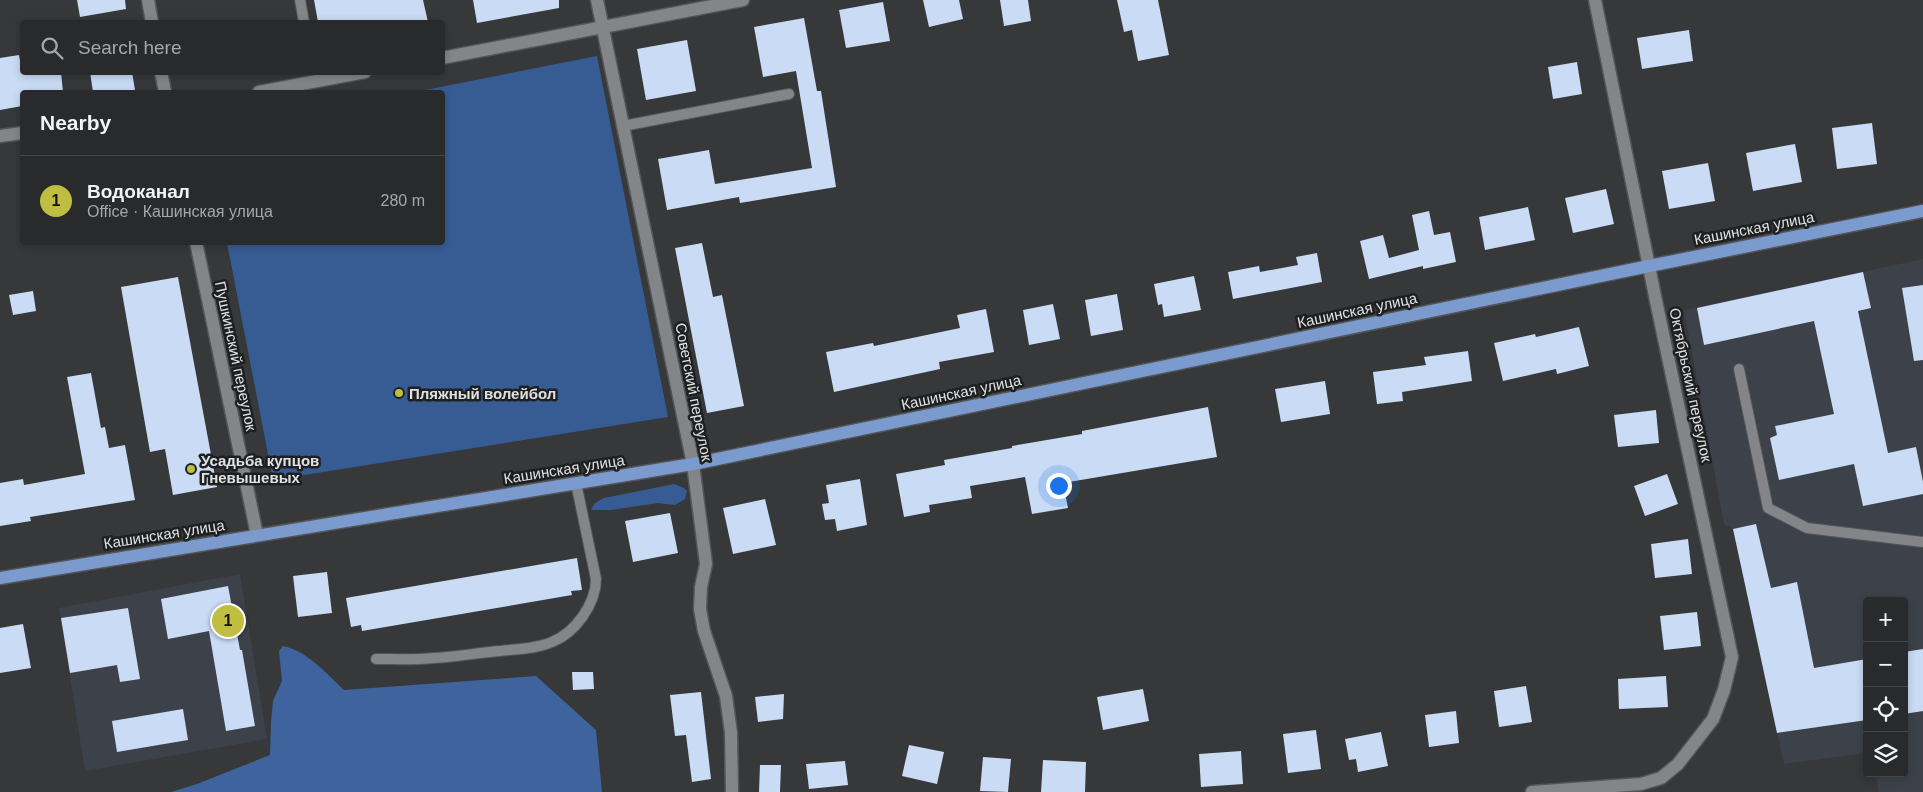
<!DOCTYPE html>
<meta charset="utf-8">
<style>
:root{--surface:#282a2c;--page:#343638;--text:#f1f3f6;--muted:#a5a7a9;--line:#444648;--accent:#bfbe41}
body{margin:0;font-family:Helvetica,sans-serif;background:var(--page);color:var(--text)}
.controls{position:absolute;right:15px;bottom:15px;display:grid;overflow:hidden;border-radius:5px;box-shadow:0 2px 8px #0003}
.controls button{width:45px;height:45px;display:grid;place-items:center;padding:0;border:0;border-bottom:1px solid var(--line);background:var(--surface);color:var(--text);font:25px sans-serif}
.you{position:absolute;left:1058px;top:485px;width:18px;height:18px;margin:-12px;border:4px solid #fff;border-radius:50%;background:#1a73e8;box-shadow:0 0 0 8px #1a73e833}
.badge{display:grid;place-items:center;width:32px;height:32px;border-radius:50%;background:var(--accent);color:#111;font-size:16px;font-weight:700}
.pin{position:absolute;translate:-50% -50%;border:2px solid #fff;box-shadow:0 1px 5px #0006}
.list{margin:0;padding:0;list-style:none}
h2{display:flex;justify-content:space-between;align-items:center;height:65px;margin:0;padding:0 20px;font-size:21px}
h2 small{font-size:16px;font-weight:400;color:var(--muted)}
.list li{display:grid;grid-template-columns:32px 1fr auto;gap:15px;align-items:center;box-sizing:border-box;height:90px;padding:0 20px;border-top:1px solid var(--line)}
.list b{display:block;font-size:19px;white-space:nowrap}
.list p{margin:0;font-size:16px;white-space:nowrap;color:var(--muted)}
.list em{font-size:16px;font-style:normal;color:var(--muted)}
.icon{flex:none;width:28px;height:28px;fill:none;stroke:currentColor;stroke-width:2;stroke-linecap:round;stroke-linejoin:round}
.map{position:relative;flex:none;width:1923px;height:792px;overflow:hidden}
.search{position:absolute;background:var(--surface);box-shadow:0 2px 8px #0003;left:20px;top:20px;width:425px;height:55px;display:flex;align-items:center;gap:12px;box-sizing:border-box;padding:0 18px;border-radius:5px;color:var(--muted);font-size:19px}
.panel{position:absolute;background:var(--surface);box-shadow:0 2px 8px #0003;left:20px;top:90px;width:425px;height:155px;border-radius:5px}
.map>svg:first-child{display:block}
</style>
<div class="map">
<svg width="1923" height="792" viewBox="0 0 1923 792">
<rect width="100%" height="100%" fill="#36383a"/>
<g fill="#3d424a">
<path d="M1923 259V792H1879L1876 773H1904V601H1867V753L1784 764 1733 529 1724 524 1684 310Z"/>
<path d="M240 574 267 739 85 771 59 608Z"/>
</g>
<g fill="#375c93">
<path d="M597 56 668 417 273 480 227 243 442 242V92H415Z"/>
<path d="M674 484 684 488 687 491 685 499 675 505 658 503 611 510H591L595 503 604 498Z"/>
</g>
<path fill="#3f649d" d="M283 646C306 650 327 674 344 690L536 676 596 730 602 792H171L197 784 270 755 271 722 273 701 282 681 279 651Z"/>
<g fill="#cadbf5">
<path d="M77 0H125L126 9 80 17Z"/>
<path d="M314 0H423L428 22H318Z"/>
<path d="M473 0H559V8L477 23Z"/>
<path d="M923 0H959L963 19 929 27Z"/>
<path d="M1000 0H1028L1031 21 1004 26Z"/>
<path d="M1117 0H1158L1169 55 1138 61 1132 30 1124 32Z"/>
<path d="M883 2 890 41 846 48 839 10Z"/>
<path d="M804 18 817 91H821L836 187 740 203 739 197 667 210 658 159 709 150 715 184 812 168 796 71 763 77 754 27Z"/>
<path d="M1689 30 1693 61 1642 69 1637 38Z"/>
<path d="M687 40 696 91 646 100 637 49Z"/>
<path d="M19 55 22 72H61L63 92H22V106L0 110V58Z"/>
<path d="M1577 62 1582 94 1553 99 1548 67Z"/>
<path d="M90 72H132L135 90 119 92H93Z"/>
<path d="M1872 123 1877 164 1837 169 1832 128Z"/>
<path d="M1795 144 1802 182 1753 191 1746 153Z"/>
<path d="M1708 163 1715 201 1669 209 1662 171Z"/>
<path d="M1606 189 1614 224 1573 233 1565 198Z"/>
<path d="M1528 207 1535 240 1485 250 1479 217Z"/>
<path d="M1429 211 1434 235 1450 232 1456 262 1423 269V266L1369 279 1360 241 1383 235 1389 258 1419 250 1412 215Z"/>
<path d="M702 243 713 297 722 295 744 406 707 413 675 248Z"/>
<path d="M1317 253 1322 282 1233 299 1228 272 1259 266 1260 272 1298 265 1296 257Z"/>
<path d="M1863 272 1871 308 1858 311 1888 453 1916 447 1923 482V494L1863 506 1854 464 1779 480 1770 438 1777 435 1775 426 1834 414 1814 321 1704 345 1697 308Z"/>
<path d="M1194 276 1201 310 1164 317 1162 304 1158 305 1154 284Z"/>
<path d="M178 277 217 487 173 495 165 449 150 452 121 287Z"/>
<path d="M1923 285V360L1914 361 1902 288Z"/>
<path d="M33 291 36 311 13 315 9 295Z"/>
<path d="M1117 294 1123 330 1091 336 1085 300Z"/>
<path d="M1053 304 1060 339 1029 345 1023 310Z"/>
<path d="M986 309 994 352 939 362 940 369 834 392 826 352 873 343 874 346 960 328 957 315Z"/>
<path d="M1579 327 1589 366 1557 374 1556 369 1503 381 1494 343 1535 334 1536 337Z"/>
<path d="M1468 351 1472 381 1402 392 1403 401 1377 404 1373 372 1426 365 1424 357Z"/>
<path d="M91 373 101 428 105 427 109 448 125 445 135 500 30 517 31 521 0 526V483L23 479 24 485 85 474 67 377Z"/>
<path d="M1325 381 1330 414 1281 422 1275 389Z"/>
<path d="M1208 407 1217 457 1063 483 1068 508 1032 514 1025 477 970 486 972 498 929 505 930 512 904 517 896 474 945 465 944 460 1012 448V446L1082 434V431Z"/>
<path d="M1656 410 1659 443 1618 447 1614 415Z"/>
<path d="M1667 474 1678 504 1645 516 1634 486Z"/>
<path d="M860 479 867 525 837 531 835 519 825 520 822 504 829 503 826 485Z"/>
<path d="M765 499 776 545 733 554 723 508Z"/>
<path d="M670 513 678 553 633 562 625 521Z"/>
<path d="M1756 524 1771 588 1797 582 1814 668 1867 659V720L1777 733 1733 529Z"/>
<path d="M1688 539 1692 574 1655 578 1651 544Z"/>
<path d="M577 558 582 590 571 591 572 595 362 631 361 625 351 627 346 598Z"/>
<path d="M327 572 332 613 298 617 293 576Z"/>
<path d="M228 586 240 650H242L255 726 226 731 209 631 168 639 161 599Z"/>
<path d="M128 608 140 679 120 682 117 665 70 673 61 618Z"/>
<path d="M1697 612 1701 646 1664 650 1660 616Z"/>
<path d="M23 624 31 668 0 673V628Z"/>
<path d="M1923 649V711L1904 714V652Z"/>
<path d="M572 672H593L594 689 573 690Z"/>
<path d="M1666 676 1668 707 1619 709 1618 679Z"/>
<path d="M1526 686 1532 722 1499 727 1494 691Z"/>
<path d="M1143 689 1149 721 1103 730 1097 697Z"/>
<path d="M701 692 711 779 692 782 686 735 675 736 670 695Z"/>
<path d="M784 694 783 719 758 722 755 697Z"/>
<path d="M183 709 188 740 117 752 112 721Z"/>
<path d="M1456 711 1459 743 1429 747 1425 715Z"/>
<path d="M1316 730 1321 769 1288 773 1283 734Z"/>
<path d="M1381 732 1388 766 1358 772 1356 759 1349 760 1345 739Z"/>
<path d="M909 745 944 752 937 784 902 776Z"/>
<path d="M1241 751 1243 784 1201 787 1199 754Z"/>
<path d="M983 757 1011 759 1008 792 980 791Z"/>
<path d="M1043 760 1086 762 1085 792H1041Z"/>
<path d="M845 761 848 785 809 789 806 764Z"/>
<path d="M760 765H781L780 792H759Z"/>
</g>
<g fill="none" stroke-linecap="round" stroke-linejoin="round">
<g stroke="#535557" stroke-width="12">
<g id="lane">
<path d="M300 0 304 22"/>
<path d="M623 126 789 94"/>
<path d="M1739 369 1768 508 1807 528 1923 542"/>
<path d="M376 659C395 659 415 660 434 658 455 657 477 653 499 651 516 649 536 649 552 642 575 633 596 604 596 579L576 483"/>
</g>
</g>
<g stroke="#535557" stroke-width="15">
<g id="street">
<path d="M148 0 152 22"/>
<path d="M597 0 693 464 706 564 701 587 700 609 704 631 726 696 731 733 732 792"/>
<path d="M442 58 743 0"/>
<path d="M161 72 165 92"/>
<path d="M259 92 365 72"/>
<path d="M0 136 22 133"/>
<path d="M196 242 257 535"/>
<path d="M1532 792 1641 784 1661 778 1678 764 1713 719 1724 690 1732 657 1656 301 1595 0"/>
</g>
</g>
<g stroke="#535557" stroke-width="15">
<path id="primary" d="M0 578 693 464 1649 266 1923 211"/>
</g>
<use href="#lane" stroke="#838588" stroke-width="10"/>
<use href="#street" stroke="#838588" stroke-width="12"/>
<use href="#primary" stroke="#7b9bce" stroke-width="12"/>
</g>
<g fill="#bfbe41" stroke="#1e1f20" stroke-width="2">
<circle cx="399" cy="393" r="5"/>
<circle cx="191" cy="469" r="5"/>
</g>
<g text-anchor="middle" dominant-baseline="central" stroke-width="5" stroke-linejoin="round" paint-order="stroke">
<g font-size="15" fill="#dfe1e2" stroke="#1e1f20">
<text transform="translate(1754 228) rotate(-11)">Кашинская улица</text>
<text transform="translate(1357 310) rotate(-12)">Кашинская улица</text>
<text transform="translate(236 356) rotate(78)">Пушкинский переулок</text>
<text transform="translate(1691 385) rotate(78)">Октябрьский переулок</text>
<text transform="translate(694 392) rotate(79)">Советский переулок</text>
<text transform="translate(961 392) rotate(-12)">Кашинская улица</text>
<text transform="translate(564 469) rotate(-9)">Кашинская улица</text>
<text transform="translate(164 534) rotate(-9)">Кашинская улица</text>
</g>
<g font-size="15" font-weight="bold" fill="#dfe1e2" stroke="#1e1f20" text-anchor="start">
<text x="409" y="393">Пляжный волейбол</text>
<text x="201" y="460">Усадьба купцов<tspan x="201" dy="17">Гневышевых</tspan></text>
</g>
</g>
</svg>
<div class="controls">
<button>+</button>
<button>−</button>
<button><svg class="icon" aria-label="locate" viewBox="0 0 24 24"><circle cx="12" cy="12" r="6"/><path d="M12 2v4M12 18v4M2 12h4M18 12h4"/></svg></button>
<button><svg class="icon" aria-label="layers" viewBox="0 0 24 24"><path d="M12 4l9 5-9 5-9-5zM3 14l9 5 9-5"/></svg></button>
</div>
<div class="you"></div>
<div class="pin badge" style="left:228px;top:621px">1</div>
<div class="search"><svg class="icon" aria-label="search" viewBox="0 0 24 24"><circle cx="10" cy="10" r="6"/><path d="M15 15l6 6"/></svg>Search here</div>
<section class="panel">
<h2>Nearby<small></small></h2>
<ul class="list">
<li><span class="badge">1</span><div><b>Водоканал</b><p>Office · Кашинская улица</p></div><em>280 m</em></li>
</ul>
</section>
</div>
